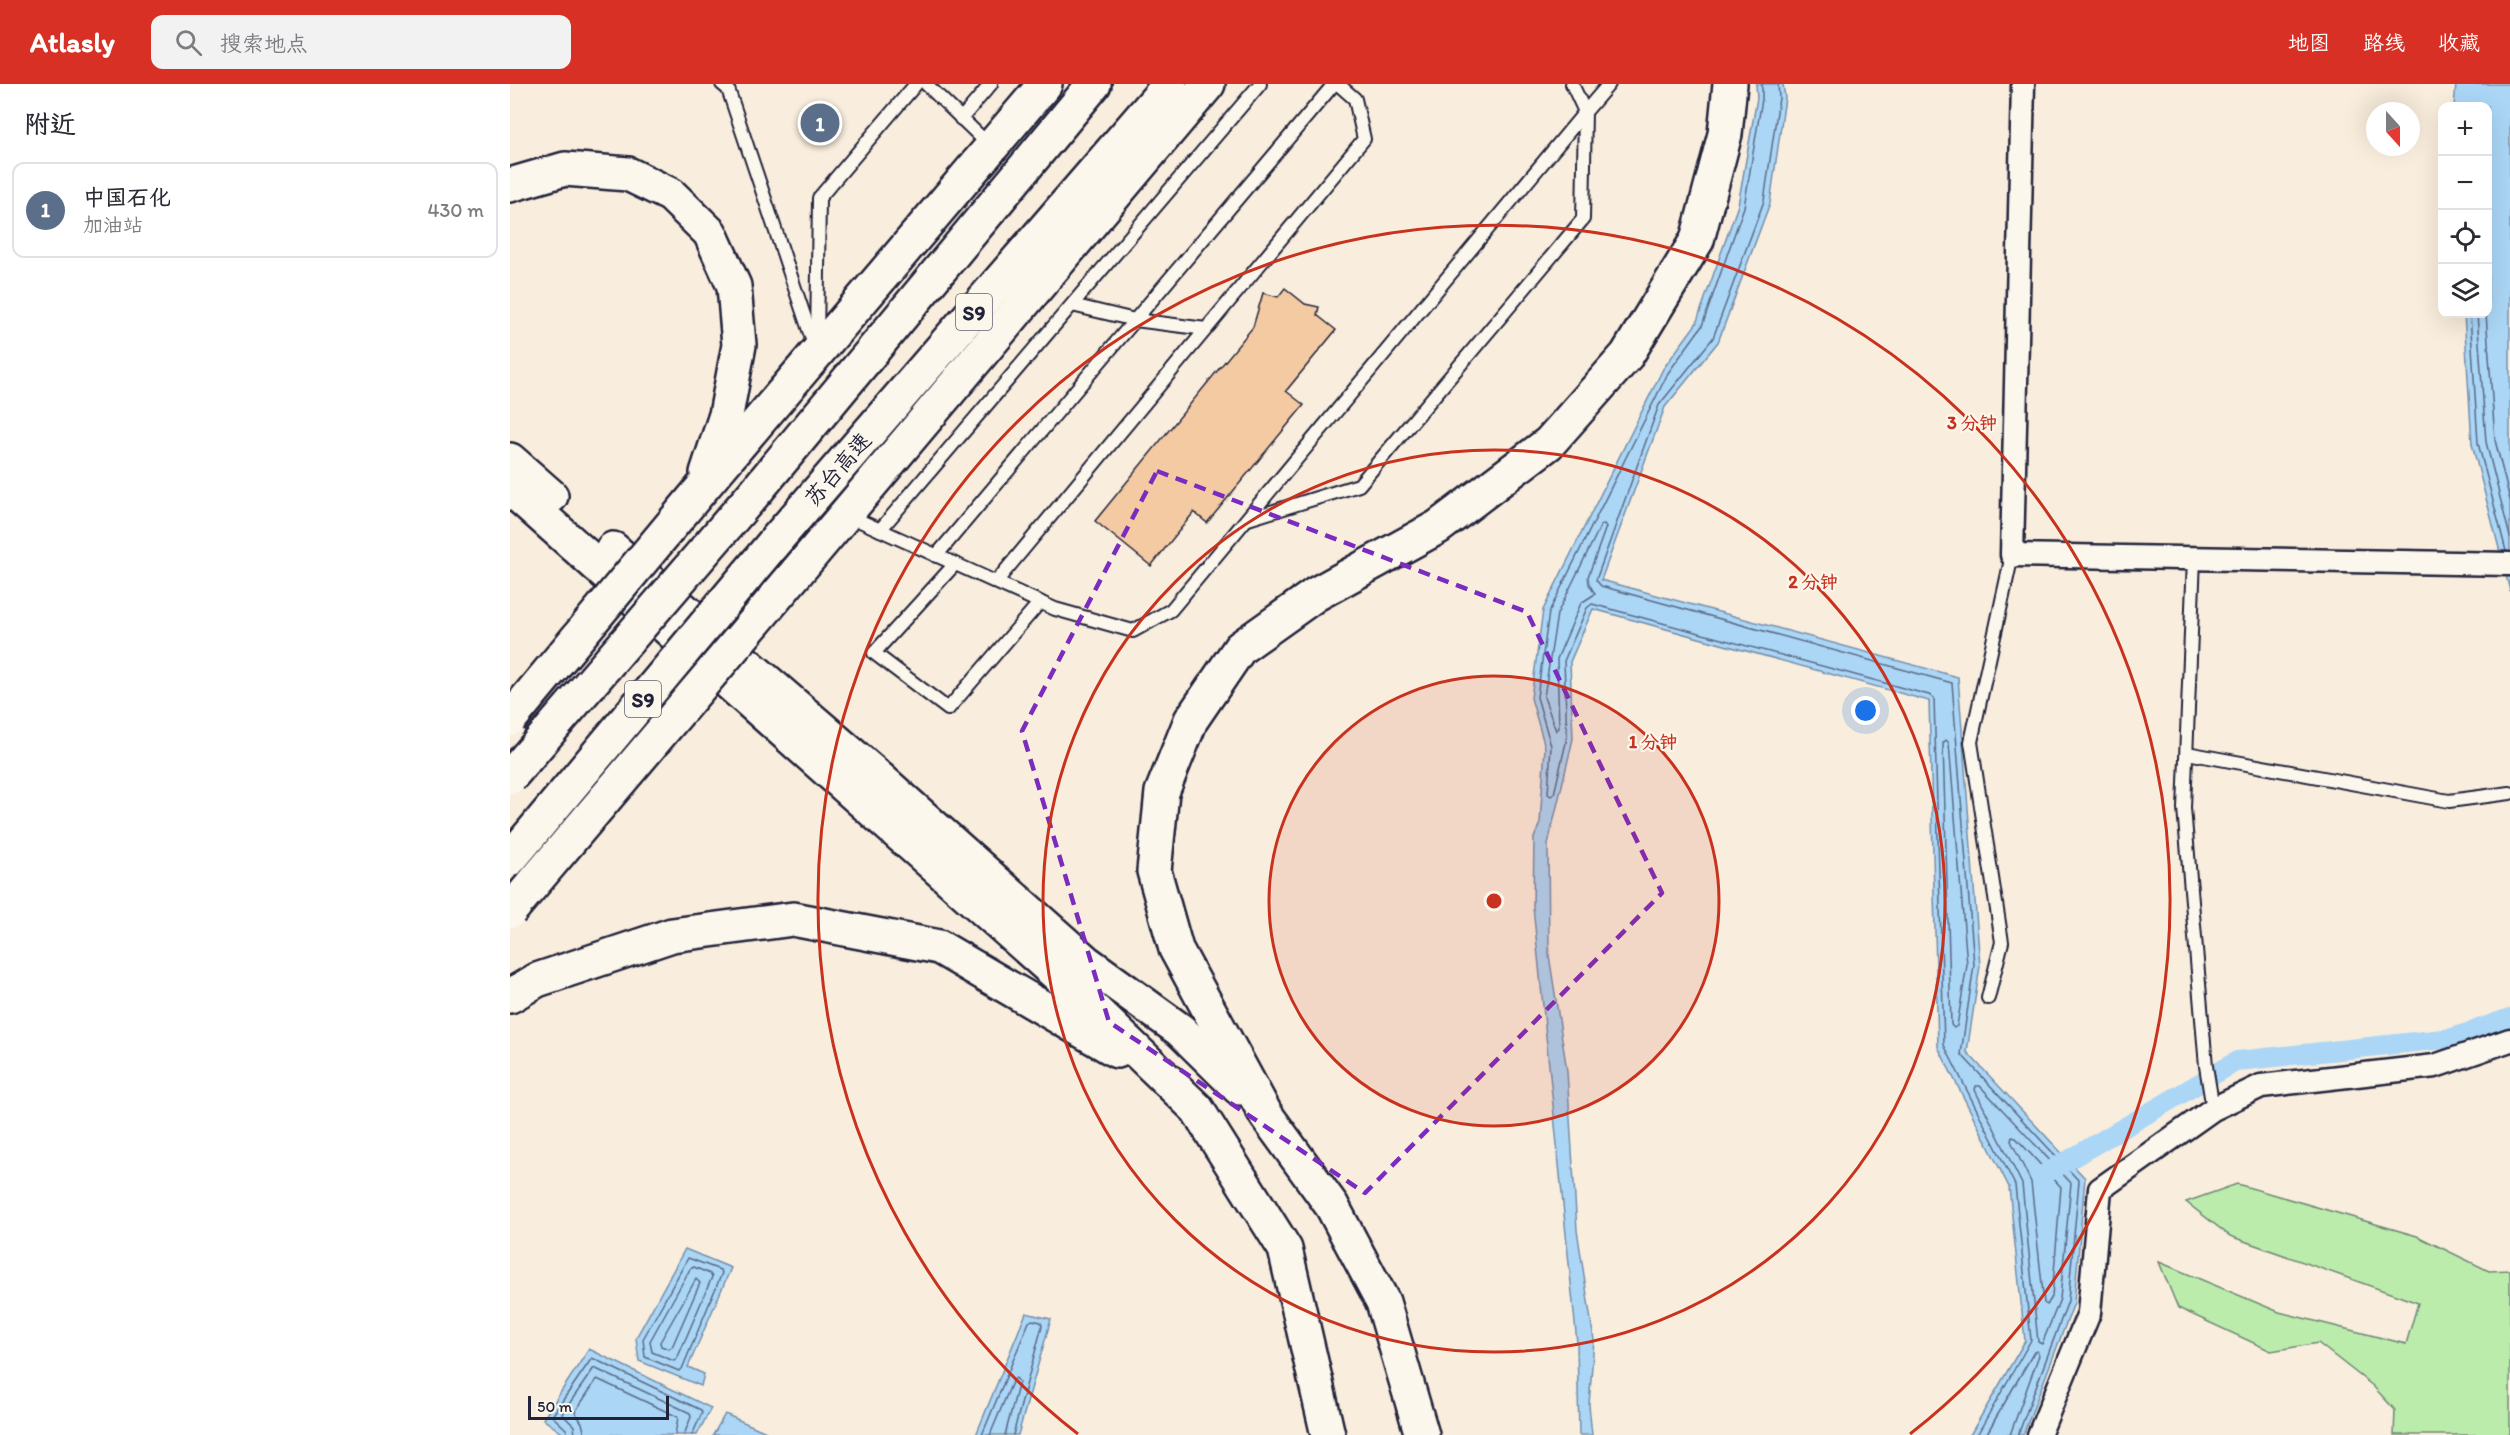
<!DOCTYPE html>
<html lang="zh">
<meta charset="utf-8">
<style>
:root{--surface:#fff;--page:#f2f2f3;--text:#2b2b33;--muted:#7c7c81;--line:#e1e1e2;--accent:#d93025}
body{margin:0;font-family:Itim,"LXGW WenKai TC",sans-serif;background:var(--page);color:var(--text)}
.controls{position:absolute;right:18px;top:18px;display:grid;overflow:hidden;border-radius:12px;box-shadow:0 6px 24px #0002}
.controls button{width:54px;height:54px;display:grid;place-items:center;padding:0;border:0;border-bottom:2px solid var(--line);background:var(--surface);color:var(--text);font:30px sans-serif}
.compass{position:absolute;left:1856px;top:18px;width:54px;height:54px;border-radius:50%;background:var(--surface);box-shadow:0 6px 24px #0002;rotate:159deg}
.scale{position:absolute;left:18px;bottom:15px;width:141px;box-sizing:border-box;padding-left:6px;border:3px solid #22223b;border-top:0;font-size:16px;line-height:21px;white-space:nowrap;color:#22223b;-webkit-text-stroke:4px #fbf7ec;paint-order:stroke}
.you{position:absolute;left:1356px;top:627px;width:21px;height:21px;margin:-15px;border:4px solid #fff;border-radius:50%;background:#1a73e8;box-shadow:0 0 0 9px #1a73e833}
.badge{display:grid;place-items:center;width:39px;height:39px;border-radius:50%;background:var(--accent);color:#fff;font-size:20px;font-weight:700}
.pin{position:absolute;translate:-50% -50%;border:3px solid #fff;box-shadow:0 2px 6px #0006}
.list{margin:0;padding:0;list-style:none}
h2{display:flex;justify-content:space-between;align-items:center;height:78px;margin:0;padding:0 24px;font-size:26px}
h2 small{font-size:20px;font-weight:400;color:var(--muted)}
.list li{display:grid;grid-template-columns:39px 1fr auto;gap:18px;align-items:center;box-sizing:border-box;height:96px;margin:0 12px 12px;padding:0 12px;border:2px solid var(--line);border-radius:12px}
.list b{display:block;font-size:22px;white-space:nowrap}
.list p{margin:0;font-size:20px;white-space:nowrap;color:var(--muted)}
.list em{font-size:20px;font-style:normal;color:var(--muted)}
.icon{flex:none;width:33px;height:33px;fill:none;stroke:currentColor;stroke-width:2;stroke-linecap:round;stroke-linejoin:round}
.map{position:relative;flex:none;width:2000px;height:1351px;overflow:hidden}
header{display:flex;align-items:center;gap:36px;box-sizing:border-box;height:84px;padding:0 30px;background:var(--accent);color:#fff}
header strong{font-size:28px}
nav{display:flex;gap:33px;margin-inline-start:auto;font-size:21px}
.search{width:420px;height:54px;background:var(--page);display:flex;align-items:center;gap:15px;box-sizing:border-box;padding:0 21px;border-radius:12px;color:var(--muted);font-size:22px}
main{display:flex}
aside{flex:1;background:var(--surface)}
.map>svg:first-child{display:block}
</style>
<header>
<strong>Atlasly</strong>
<div class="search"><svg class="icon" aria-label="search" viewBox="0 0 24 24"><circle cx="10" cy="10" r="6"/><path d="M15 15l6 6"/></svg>搜索地点</div>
<nav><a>地图</a><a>路线</a><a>收藏</a></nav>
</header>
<main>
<aside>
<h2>附近<small></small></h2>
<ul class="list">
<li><span class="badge" style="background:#5c6f8a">1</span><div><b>中国石化</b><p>加油站</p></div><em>430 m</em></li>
</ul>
</aside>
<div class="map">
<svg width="2000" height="1351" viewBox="0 0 2000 1351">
<rect width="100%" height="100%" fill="#f9eedd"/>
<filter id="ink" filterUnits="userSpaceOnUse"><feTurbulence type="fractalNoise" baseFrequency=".0167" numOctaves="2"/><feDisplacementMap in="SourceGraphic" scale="12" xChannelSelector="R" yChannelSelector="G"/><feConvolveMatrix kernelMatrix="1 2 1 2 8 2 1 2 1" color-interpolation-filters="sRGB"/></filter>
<g filter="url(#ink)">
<path fill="#bbecac" stroke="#6e8774" stroke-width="1.5" d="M1727 1100 1907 1152 1979 1187 2000 1186V1351H1884L1885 1326 1863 1302 1808 1259 1761 1267 1668 1224 1649 1178 1769 1228 1896 1260 1908 1219 1720 1152 1676 1118Z"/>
<g fill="#abd6f6" stroke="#748eab" stroke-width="1.5">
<path d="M1246 0H1273L1275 14 1260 119 1208 258 1155 323 1091 496 1448 593 1470 882 1457 968 1575 1094 1564 1219 1513 1351H1460L1515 1257 1499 1103 1428 963 1419 617 1083 525 1060 578 1063 655 1038 760 1039 871 1057 987 1067 1146 1084 1256 1079 1321 1082 1351H1069L1067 1259 1023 823 1024 754 1030 739 1035 663 1021 614 1033 526 1153 285 1186 240 1228 121 1247 14Z"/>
<path d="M1946 0H2000V507L1962 360 1954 230H1978V22H1944Z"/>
<path d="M175 1165 221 1184 178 1283 194 1290 191 1302 129 1277 126 1254Z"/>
<path d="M516 1229 541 1235 508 1351H466Z"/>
<path d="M79 1265 201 1324 187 1351H55L33 1335Z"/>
<path d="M215 1330 263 1351H203Z"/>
</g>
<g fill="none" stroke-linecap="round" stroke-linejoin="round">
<g stroke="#596a86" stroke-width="1.5">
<path d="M1252 0V15L1234 123 1192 242 1158 289 1039 528 1027 613 1041 662 1038 710 1041 712 1044 710 1057 654 1054 577 1077 524 1082 520 1419 611 1424 614 1434 961 1505 1101 1521 1256 1467 1351"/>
<path d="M1268 0 1269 14 1254 117 1203 254 1149 321 1086 496 1091 502 1442 599 1464 881 1451 970 1569 1097 1558 1217 1508 1351"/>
<path d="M1960 230 1968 359 1996 467"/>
<path d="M1967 230 1976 358 2000 453"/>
<path d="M1976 230 1985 356 2000 416"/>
<path d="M1094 440 1096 443 1078 493 1079 500 1085 510 1071 519 1047 575 1049 644 1046 647 1034 613 1047 530 1091 441Z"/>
<path d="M1436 656 1439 659 1457 881 1447 942 1444 944 1441 941 1433 659Z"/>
<path d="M1466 1002H1470L1561 1099 1550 1215 1532 1260 1528 1258 1512 1100 1465 1006Z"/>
<path d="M1502 1053 1506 1054 1551 1103 1542 1213 1537 1221 1534 1219 1521 1098 1501 1057Z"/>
<path d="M178 1174 210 1186 212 1189 172 1285 169 1287 135 1273 133 1255Z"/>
<path d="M184 1183 200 1190 202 1193 167 1275 164 1277 142 1268 140 1257 180 1185Z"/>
<path d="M186 1195 190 1199 162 1263 159 1265 151 1262 150 1258Z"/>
<path d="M58 1351 56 1345 42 1332 82 1274 191 1326 192 1329 182 1351"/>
<path d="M65 1351 64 1342 52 1330 84 1284 180 1329 181 1333 174 1351"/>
<path d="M75 1351 72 1339 65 1328 87 1295 168 1333 165 1351"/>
<path d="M472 1351 519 1238 522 1236 531 1238 532 1242 503 1351"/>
<path d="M480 1351 503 1296 506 1294 509 1298 495 1351"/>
<path d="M1476 1351 1524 1268 1527 1267 1529 1271 1500 1351"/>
</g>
<path stroke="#abd6f6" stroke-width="20" d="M1535 1090 1727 977 1943 954 2000 934"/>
</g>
<path fill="#f3caa2" stroke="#22223b" stroke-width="1.5" d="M775 204 795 220 809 223 807 231 826 246 776 307 794 321 697 439 684 428 641 482 585 437 743 243 753 209 768 213Z"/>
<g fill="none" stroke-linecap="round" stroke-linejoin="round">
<g stroke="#22223b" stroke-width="16">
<g id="lane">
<path d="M212 0 218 5 304 261"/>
<path d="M416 0 480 62"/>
<path d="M451 35 481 0"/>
<path d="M562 221 625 236 696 245"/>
<path d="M307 259 309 114 406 0"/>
<path d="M337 431 545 525 623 547 661 526 1075 28 1062 0"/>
<path d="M738 435 849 401 1073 135 1075 28 1099 0"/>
<path d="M370 446 750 0"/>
<path d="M426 472 824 0"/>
<path d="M1684 474 1674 724 1696 982 1703 1025"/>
<path d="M445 480 364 569 438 625 530 518"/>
<path d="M486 498 854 55 845 15 828 0"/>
<path d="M1677 669 1939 717 2000 709"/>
<path d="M1478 914 1492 858 1461 658 1502 471"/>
</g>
</g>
<g stroke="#22223b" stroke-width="27">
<g id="street">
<path d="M1513 0 1502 471 2000 480"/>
<path d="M1529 1351 1579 1229 1590 1105 1703 1025 1751 1002 1925 982 2000 956"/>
</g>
</g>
<g stroke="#22223b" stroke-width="38">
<g id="highway">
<path d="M0 101 55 85 118 90 161 111 200 149 224 202 229 261 216 331 197 389"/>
<path d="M0 376 41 412"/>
<path d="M193 403 535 0"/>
<path d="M0 404 553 896 687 1025 775 1165 818 1351"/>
<path d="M247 406 584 0"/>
<path d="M267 455 660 0"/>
<path d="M103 465 360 686 576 878 670 946 729 1004"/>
<path d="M287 488 698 0"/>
<path d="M0 912 27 896 162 851 283 835 429 863 607 967"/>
<path d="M912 1351 873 1218 822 1122 756 1031 666 865 644 787 652 708 681 636 730 564 806 510 928 443 1039 359 1117 271 1187 156 1215 50 1220 0"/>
</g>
</g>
<use href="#lane" stroke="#fbf7ec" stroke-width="12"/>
<use href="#street" stroke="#fbf7ec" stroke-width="22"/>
<use href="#highway" stroke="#fbf7ec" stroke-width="33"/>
<g stroke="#22223b" stroke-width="38" stroke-linecap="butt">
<g id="highway-bridge">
<path d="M0 635 193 403"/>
<path d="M0 693 247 406"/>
<path d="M0 775 267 455"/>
<path d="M0 827 287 488"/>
</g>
</g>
<use href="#highway-bridge" stroke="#fbf7ec" stroke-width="33"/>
</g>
</g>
<path fill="none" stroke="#7b2cbf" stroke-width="4.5" stroke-dasharray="12 8" stroke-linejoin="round" d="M647 387 1017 528 1152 809 855 1109 599 938 512 647Z"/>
<circle cx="984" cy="817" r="225" fill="#c8321e" fill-opacity=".12"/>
<g fill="none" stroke="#c8321e" stroke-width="3">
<circle cx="984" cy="817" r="225"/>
<circle cx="984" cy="817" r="451"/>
<path d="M568 1350A676 676 0 1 1 1400 1350"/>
</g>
<g text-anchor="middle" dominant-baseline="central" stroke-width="4.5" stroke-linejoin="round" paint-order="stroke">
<g fill="#fbf7ec" stroke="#636270" stroke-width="1.5">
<rect x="446" y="210" width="36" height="36" rx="4.5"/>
<rect x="115" y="597" width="36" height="36" rx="4.5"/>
</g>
<g font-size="21" font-weight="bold" fill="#22223b">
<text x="464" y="228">S9</text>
<text x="133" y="615">S9</text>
</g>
<g font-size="22" fill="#22223b" stroke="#fbf7ec">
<text transform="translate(328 385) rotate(-49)">苏台高速</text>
</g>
</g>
<circle cx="984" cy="817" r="9" fill="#c8321e" stroke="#fbf7ec" stroke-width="3"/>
<g font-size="18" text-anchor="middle" font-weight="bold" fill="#c8321e" stroke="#fbf7ec" stroke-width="4.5" stroke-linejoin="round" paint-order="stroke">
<text x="1462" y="345">3 分钟</text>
<text x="1303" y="504">2 分钟</text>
<text x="1143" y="664">1 分钟</text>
</g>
</svg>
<div class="controls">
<button>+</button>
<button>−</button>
<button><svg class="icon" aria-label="locate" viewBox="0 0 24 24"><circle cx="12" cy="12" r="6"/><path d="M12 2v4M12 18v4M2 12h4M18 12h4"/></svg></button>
<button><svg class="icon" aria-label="layers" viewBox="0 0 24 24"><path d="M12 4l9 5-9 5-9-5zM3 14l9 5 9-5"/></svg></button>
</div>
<svg class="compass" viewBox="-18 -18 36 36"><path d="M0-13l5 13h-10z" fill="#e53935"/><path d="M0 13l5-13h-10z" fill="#7c7c81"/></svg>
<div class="scale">50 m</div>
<div class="you"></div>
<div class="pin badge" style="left:310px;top:39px;background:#5c6f8a">1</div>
</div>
</main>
